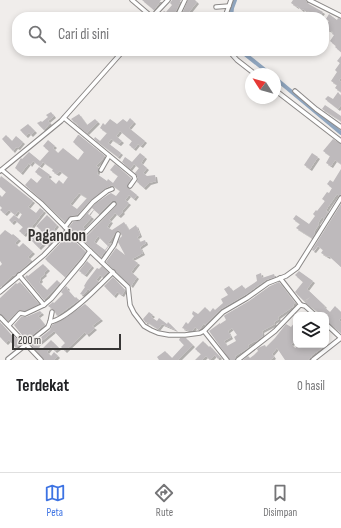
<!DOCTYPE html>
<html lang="id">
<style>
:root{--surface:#fff;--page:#f2f2f2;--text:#202124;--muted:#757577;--line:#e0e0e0;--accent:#3d73e3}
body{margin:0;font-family:"Sofia Sans Condensed",sans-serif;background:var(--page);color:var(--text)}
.controls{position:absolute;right:12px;bottom:12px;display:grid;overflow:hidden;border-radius:8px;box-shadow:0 2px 6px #0003}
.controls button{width:36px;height:36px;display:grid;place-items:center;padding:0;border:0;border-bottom:1px solid var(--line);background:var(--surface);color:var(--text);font:20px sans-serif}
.compass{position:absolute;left:245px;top:68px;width:36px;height:36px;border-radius:50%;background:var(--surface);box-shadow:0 2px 6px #0003;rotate:306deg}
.scale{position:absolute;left:12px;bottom:10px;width:109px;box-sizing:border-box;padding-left:4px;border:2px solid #373635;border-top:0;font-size:11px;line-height:14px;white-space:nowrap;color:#373635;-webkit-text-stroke:3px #f0edeb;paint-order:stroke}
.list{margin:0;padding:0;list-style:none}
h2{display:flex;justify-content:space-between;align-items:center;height:52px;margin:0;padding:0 16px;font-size:17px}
h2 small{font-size:13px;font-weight:400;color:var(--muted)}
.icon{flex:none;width:22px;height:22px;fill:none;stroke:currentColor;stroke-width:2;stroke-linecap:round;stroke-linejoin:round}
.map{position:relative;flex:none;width:341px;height:360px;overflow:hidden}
.search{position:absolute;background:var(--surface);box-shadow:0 2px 6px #0003;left:12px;right:12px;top:12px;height:44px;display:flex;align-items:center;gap:10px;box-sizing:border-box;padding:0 14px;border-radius:16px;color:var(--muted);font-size:15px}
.sheet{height:112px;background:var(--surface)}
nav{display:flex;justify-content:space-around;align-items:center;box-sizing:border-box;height:56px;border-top:1px solid var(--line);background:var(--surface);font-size:11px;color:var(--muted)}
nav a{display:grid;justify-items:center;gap:2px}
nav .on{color:var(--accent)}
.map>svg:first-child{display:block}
</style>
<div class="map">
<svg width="341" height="360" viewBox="0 0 341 360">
<defs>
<filter id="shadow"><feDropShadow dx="2" dy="2" stdDeviation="0" flood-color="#0004"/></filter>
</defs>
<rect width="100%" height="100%" fill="#f0edeb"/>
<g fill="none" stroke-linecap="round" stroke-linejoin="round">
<g stroke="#8fa5be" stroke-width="4">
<path d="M231 17 232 8 235 0"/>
<path d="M241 51 270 74"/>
<path d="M275 78 341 133"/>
</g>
</g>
<g fill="#bebabc" fill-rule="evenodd" filter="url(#shadow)">
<path d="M142 0H161L154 10Z"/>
<path d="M172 0H181L174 15 172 13 169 17H159L158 16 160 13 161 14 164 11 166 12 172 5 170 3Z"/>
<path d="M188 0H195L197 2 185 17H182L181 16Z"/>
<path d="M293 0H306L307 3 323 12 319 17 314 13V14L308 11 307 12 303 9 302 10 297 6V7L291 3Z"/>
<path d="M329 14 337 20 338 18 341 19V52L335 47 336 46 330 41 334 35 332 34 333 32 324 28 329 21 326 19Z"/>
<path d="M341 56V78L339 80 341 82V92L335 88 337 85 331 81 337 72 335 70 340 63 337 61Z"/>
<path d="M338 92 341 96V105L338 109 325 99 328 96 333 99Z"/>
<path d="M325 105 341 116V121L322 109Z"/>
<path d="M51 112 54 116 48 121 50 123 44 130 37 123 41 121 42 122 48 117 46 115Z"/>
<path d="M79 114 87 125 95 119 98 122 87 133 78 126 76 122 75 123 71 119Z"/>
<path d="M130 118 134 122 129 128 145 141 141 146 138 144 134 149 129 145 132 141 120 131 116 136 122 141 119 144 111 139 108 143 121 153 118 157 94 139 95 137 100 141 107 133 100 128 103 123 105 125 110 119 117 124 123 119 127 122Z"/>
<path d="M28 124 35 131 31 135 29 133 26 136 20 130Z"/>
<path d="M6 135 12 141 16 136 23 142 18 148 16 147 13 151 2 139Z"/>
<path d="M78 135H79L105 156 96 166 99 168 97 174 107 181 108 179 113 183 118 176 110 170 115 164 131 178 127 187 137 195 134 199 129 195 125 200 129 203 122 211 123 212 119 216 115 213 109 220 111 221 107 227 112 230 124 222 129 230 136 225 140 235 137 237 140 242 145 240 146 243 140 247 143 253 132 259 138 263 131 272 137 277 131 286 106 262 116 248 125 255 118 242 120 238 122 236 119 230 116 232 107 245 111 243 101 257 83 240 116 206 117 204 116 201H112L99 214 92 208 88 214 92 217 83 227 85 229 78 235 69 227 73 222 81 220 95 204 109 194 111 193 116 196 120 191 112 185 106 188 91 200 77 215 70 216 65 222 43 201 25 185 31 178 37 183 42 177 35 172 39 167 50 175 48 177 56 184 59 180 63 184 68 177 60 171 57 174 52 171 53 169 43 162 40 166 33 161 30 165 29 163 21 173 15 168 21 158 22 159 29 152 40 161 49 151 43 146 48 140 55 146 53 148 58 153 63 148 78 160 84 152 73 142ZM79 193 87 198 77 209 70 204ZM98 236 108 246 105 250 94 242Z"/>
<path d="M333 139 341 144V164L335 160 331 166 326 163 330 156 323 151Z"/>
<path d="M140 153 145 157 141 163 147 168 143 173 147 176 155 175 156 181 149 183 144 188 137 182 138 178 135 173 139 168 134 164 130 169 122 162 125 157 132 162Z"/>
<path d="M312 153 318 157 310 169 304 165Z"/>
<path d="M341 169V194L339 196 337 194 328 207 326 211 328 212 324 219 322 217 318 223 319 224 314 232 315 233 312 238 296 228 300 224 293 219 296 215 309 224 315 216 313 214 316 210 317 211 325 201 322 199 327 192 329 193 332 188 327 184 330 180 333 182Z"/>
<path d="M1 176 33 201 28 207 36 213 40 208 44 211 30 229 37 235 41 230 36 226 47 215 57 225 54 229 59 234 52 242 48 245 45 242 39 248 32 241 33 239 26 232 24 235 19 231 23 227 15 220 12 223 9 220 14 215 19 219 22 214 18 211 15 215 9 210 5 214 0 210 2 208 0 206V195L2 197 6 192 0 187V178Z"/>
<path d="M341 204V267L329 256 328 257 321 253 323 250 318 246 314 251 312 250Z"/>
<path d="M5 230 12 235 13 234 19 239 15 243 19 247 23 243 33 252 28 257 31 260 28 264 14 276 13 275 0 288V266L2 264 0 261V235Z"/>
<path d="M68 235 86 252 65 277 45 259Z"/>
<path d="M87 261 92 266 85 275 79 271Z"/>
<path d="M43 264 48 269 44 273 45 274 40 278 41 280 39 282 47 290 57 280 60 283 44 300 25 277 27 275 28 276Z"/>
<path d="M102 266 108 272 103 277 100 275 96 280 99 282 90 291 88 289 83 295 80 294 85 287 84 286 87 281 97 268 99 269Z"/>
<path d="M299 271 313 281 307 289 325 306 324 307 330 312 335 306 341 312V318L339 320 341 322V333L326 321V315H318L320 313 305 303 310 297 304 301 295 292 303 282 295 275Z"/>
<path d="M261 273 262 278 274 274 275 277 266 280 245 295 221 309 205 325 204 323 199 330 195 327 192 331H190L182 328 186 322 188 324 194 316 192 314 193 311 198 314 205 307 210 312 213 308 215 310 223 303 221 299 228 295 224 289 229 286 233 291 242 285 245 289 257 281 256 275Z"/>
<path d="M113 277 125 290 122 295 117 292 114 296 104 286Z"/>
<path d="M20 282 39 304 25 311 19 310 8 321 0 314V298L16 283 17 284Z"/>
<path d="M279 282 295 303 293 305 294 306 278 317 279 319 274 322 275 324 262 331 263 336 255 342V341L248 345 249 347 245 350 235 356 236 357 235 360H230L209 331 220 323V324L226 320 224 316 225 315 249 301 270 286ZM232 328 237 335 234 337 236 341 227 346 224 341 231 337 228 331Z"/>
<path d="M66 286 68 288 67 289 75 298 76 297 79 300 57 316 54 310 48 306 53 302 54 303 63 294 61 292Z"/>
<path d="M85 304 101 319 92 326 95 328 87 335 85 332 65 351 61 347 65 343 54 331 37 345 41 350 51 340 59 348 55 351 51 347 47 352 51 356 54 352 58 356 54 360H44L31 345 50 330 52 325 67 317Z"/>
<path d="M40 311 42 313 38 316 45 325 26 340 14 325 21 317H26Z"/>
<path d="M149 312 153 315 151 317 157 321 159 318 167 324 168 322 176 330 162 324 158 329 147 322 146 323 143 319Z"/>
<path d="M296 321V329L294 332 296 334V341L291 344 295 348 300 345H326L311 356 312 357 310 358 308 360H285L277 348 272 354 274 357 270 360H243L248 356 250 358 254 355 258 351 257 349 260 347 265 345 266 347 275 338 286 324 291 327Z"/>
<path d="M0 322 13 337 14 336 21 344 16 348 9 340 6 343 0 337Z"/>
<path d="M180 338H186L193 345 178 360H159L157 357 165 351 172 358 184 345 179 340Z"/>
<path d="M203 341 209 347 210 346 220 357 218 359 215 355 210 360 206 356 202 360H195L201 354 195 349Z"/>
</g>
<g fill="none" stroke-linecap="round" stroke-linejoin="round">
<g stroke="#8b8887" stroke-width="5.5">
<g id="minor">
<path d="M132 0 152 17"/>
<path d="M309 0 341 16"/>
<path d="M216 7 229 6"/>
<path d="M152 17 168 0"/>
<path d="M177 17 185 0"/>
<path d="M225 17 231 0"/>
<path d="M229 51 237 60 255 74"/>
<path d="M275 90 341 141"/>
<path d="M295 91 316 109 341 127"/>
<path d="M64 118 134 176 135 179 130 186"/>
<path d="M101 170 109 156"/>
<path d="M0 171 61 121 123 51"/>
<path d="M65 227 71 219 79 218 93 202 107 191 112 189"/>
<path d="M68 230 128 287 130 305 134 313 144 326 151 330 158 333 169 335H185L200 333 204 331 223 312 247 298 268 283 286 276 297 268 341 198"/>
<path d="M78 240 114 204"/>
<path d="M102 262 114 245 118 234"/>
<path d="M19 275 44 305"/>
<path d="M280 278 301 305"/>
<path d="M0 292 44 255 68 230 41 203 2 170"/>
<path d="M0 317 41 360"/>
<path d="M50 322C68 319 100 285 113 272"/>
<path d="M326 324 341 338"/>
<path d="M9 325 20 313 25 314 44 305 51 299 83 261 90 251"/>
<path d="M204 331 227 360"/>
<path d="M8 359 48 327 50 322 52 312"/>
<path d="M238 360 275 331 299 306 301 305 305 306 315 315"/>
<path d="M313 360 341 338"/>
</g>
</g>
<use href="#minor" stroke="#fff" stroke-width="3.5"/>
</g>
<g text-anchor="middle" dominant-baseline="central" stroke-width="3" stroke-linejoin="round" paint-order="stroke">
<g font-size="17" font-weight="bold" fill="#373533" stroke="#f0edeb">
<text x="57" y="236">Pagandon</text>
</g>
</g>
</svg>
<div class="controls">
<button><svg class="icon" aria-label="layers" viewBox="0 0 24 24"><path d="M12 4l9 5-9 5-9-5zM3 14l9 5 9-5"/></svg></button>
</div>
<svg class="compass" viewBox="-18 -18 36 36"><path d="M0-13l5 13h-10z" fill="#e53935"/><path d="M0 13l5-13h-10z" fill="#757577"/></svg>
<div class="scale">200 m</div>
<div class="search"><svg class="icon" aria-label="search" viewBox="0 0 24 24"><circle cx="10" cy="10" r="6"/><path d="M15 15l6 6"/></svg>Cari di sini</div>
</div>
<section class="sheet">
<h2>Terdekat<small>0 hasil</small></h2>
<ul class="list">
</ul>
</section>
<nav>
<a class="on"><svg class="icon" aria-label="map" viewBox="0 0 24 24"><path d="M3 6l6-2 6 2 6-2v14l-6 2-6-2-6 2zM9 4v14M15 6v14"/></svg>Peta</a>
<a><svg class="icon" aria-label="directions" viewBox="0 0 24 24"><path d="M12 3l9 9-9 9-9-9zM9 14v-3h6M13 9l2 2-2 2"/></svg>Rute</a>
<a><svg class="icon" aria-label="saved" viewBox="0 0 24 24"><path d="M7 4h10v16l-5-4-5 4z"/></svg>Disimpan</a>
</nav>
